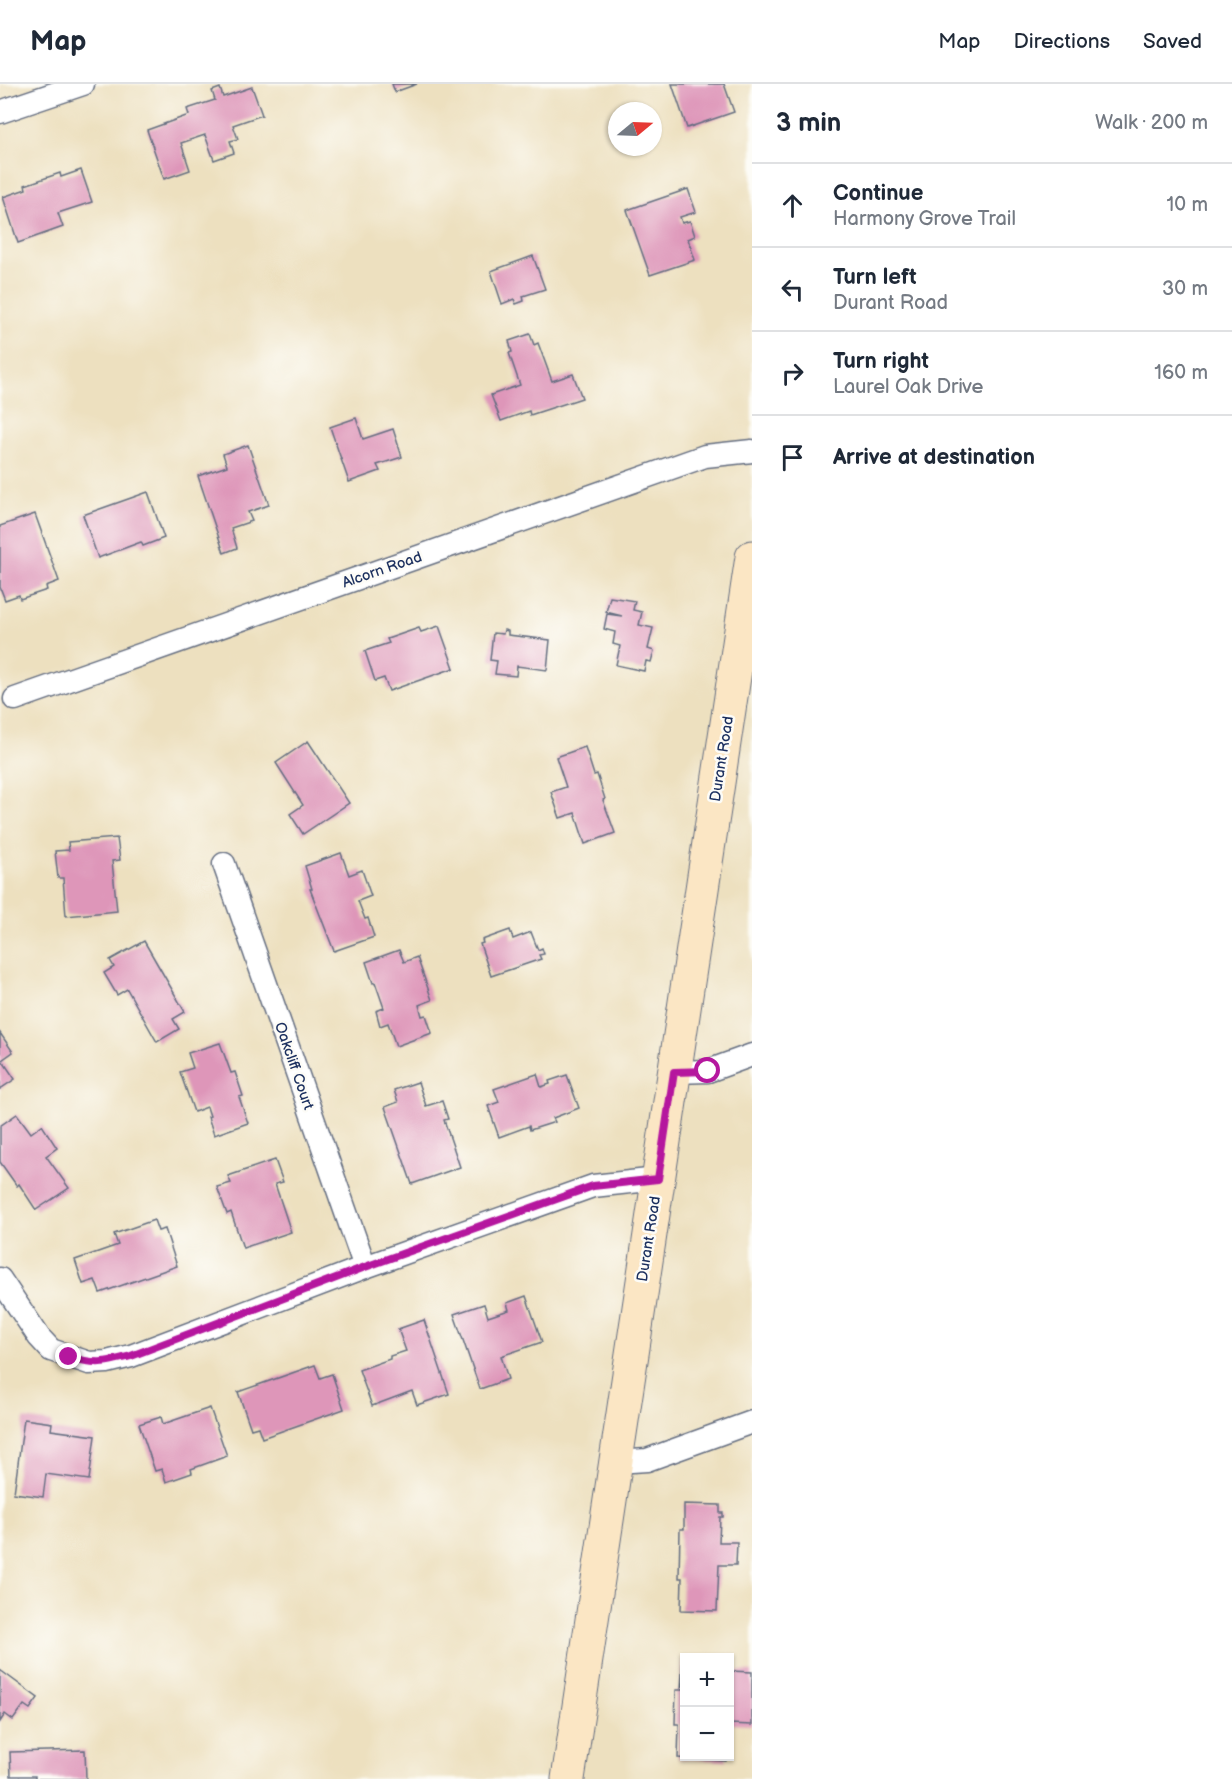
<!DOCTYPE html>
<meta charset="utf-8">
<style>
:root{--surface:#fff;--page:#f6f6f7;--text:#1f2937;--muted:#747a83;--line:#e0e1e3}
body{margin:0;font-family:"Balsamiq Sans",sans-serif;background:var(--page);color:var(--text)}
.controls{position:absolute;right:18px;bottom:18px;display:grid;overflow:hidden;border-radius:0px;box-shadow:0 2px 4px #0004}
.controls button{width:54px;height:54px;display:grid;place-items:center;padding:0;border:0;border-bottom:2px solid var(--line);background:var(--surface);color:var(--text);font:30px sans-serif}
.compass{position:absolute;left:608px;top:18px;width:54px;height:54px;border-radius:50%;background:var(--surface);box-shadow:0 2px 4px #0004;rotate:71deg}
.stop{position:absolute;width:18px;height:18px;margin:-14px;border:4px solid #b5179e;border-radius:50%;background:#fff}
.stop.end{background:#b5179e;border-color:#fff;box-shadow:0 2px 6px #0008}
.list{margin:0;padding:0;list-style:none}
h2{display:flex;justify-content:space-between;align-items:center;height:78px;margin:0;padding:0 24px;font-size:26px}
h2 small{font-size:20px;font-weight:400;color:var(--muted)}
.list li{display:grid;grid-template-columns:39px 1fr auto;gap:18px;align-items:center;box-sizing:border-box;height:84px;padding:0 24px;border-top:2px solid var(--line)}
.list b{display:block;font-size:22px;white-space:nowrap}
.list p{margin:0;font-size:20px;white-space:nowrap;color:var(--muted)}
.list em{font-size:20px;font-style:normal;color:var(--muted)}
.icon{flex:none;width:33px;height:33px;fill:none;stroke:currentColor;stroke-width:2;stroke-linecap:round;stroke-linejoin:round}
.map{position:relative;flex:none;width:752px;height:1695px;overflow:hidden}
header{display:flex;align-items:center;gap:36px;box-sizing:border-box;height:84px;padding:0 30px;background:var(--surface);border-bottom:2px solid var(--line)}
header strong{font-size:28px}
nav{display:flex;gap:33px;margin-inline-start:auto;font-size:21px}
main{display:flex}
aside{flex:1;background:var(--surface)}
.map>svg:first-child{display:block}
</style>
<header>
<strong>Map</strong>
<nav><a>Map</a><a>Directions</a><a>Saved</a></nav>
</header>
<main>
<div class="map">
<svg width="752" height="1695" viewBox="0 0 752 1695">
<rect width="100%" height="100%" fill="#fdfcf7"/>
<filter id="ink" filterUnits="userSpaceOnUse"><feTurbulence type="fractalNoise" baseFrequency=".0167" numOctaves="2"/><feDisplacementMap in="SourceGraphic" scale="12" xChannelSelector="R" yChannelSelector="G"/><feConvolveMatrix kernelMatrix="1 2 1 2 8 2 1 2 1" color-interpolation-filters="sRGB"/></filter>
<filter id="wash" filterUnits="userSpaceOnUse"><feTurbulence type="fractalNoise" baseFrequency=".008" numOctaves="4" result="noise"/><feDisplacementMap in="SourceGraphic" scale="24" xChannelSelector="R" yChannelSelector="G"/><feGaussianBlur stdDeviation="1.35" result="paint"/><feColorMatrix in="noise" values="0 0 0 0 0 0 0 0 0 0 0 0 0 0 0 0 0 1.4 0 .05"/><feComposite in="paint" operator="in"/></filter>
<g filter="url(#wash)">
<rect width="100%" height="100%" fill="#ede0bf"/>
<g id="blocks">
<g fill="#de96b9">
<path d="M392 0H417L395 8Z"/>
<path d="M672 0H724L734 28 687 44Z"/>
<path d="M252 3 262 31 233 41 238 55 230 57 234 69 214 76 205 51 181 59 190 86 164 95 147 46 189 31 187 25 215 16 212 7 220 4 223 13Z"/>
<path d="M81 86 92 118 58 129 63 143 18 159 3 113 26 105 25 101 60 89 61 93Z"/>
<path d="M688 105 696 128 680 133 682 139 690 137 695 152 688 155 695 176 650 191 627 126Z"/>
<path d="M533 172 545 205 523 212 524 217 516 220 514 215 502 220 491 187Z"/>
<path d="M530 250 534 261 538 259 552 297 573 290 582 314 530 331 529 327 501 337 491 311 520 301 509 269 512 268 509 257Z"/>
<path d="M356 334 363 355 393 345 402 373 377 381 380 387 349 398 330 343Z"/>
<path d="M248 361 269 421 248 428 252 437 231 444 237 464 224 469 198 392 227 382 223 370Z"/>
<path d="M148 408 164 454 143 462 141 458 98 474 83 431Z"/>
<path d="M35 430 59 497 46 502 47 506 20 515 19 511 5 516 0 503V442Z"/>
<path d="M610 513 635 517 633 526 642 528 639 541 653 544 648 565 654 567 651 578 646 577 644 587 616 581 620 562 613 560 615 548 604 545 607 530 622 532 606 528Z"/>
<path d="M439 542 454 584 389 607 384 594 375 597 365 567 389 559 387 555 419 544 421 548Z"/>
<path d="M504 546 508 547V551L550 556 547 586 517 582 516 592 495 590 497 577 490 576 493 549 503 550Z"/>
<path d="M308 657 349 719 303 750 290 730 303 721 276 679Z"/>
<path d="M585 663 594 691 597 690 605 715 603 716 615 749 585 760 575 729 560 734 551 708 566 703 556 673Z"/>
<path d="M117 754 120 776 112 777 117 827 66 832 63 794H58L55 767 69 766 68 758Z"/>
<path d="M341 769 349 791 362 786 371 812 358 817 365 835 368 834 374 853 334 867 310 805H312L305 782Z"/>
<path d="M510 846 513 855 531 848 538 866 542 864 544 870 539 871 541 875 491 892 480 860 483 859 482 856Z"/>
<path d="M144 857 185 928 173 935 179 945 157 958 127 905 117 911 104 889 114 883 110 876Z"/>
<path d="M399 866 404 878 417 873 432 916 419 921 422 932 426 931 432 949 396 962 388 939 380 942 376 927 384 924 375 898 373 899 366 878Z"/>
<path d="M0 949 13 968 2 976 15 995 0 1005Z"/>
<path d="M220 959 231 989 235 988 243 1012 239 1013 248 1039 214 1051 208 1033 210 1032 207 1023 194 1028 180 988 193 984 188 969Z"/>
<path d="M537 990 541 1003 550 1000 549 997 567 991 579 1024 553 1034 555 1038 530 1046 529 1042 499 1053 488 1022 499 1018 494 1005Z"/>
<path d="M418 998 426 1022 442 1017 448 1035 444 1036 460 1083 412 1100 385 1023 398 1018 394 1006Z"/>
<path d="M17 1030 31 1049 42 1041 57 1064 46 1072 69 1104 36 1126 19 1100 17 1102 0 1078V1042Z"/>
<path d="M275 1076 283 1098 275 1100 291 1148 243 1164 231 1128 227 1130 217 1103 231 1099 228 1092Z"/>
<path d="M154 1136 158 1147 165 1145 177 1182 100 1209 95 1196 83 1200 75 1176 118 1161 114 1150Z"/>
<path d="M526 1212 542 1258 501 1272 508 1295 480 1305 454 1230 484 1220 488 1233 509 1226 507 1219Z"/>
<path d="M424 1236 449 1310 417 1321 412 1307 372 1322 359 1286 390 1275V1272L406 1267 398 1245Z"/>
<path d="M315 1281 320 1294 332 1290 344 1325 262 1354 258 1343 251 1345 238 1308Z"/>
<path d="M210 1324 227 1372 191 1385 192 1389 166 1398 162 1385 155 1387 139 1340 161 1333 163 1340Z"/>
<path d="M24 1335 52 1339 51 1346 95 1352 89 1396 46 1390 43 1413 14 1409Z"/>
<path d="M684 1420 720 1421V1429H723V1433H720L719 1458H737L736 1481H719L717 1527 681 1526 682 1494H679L680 1445H684Z"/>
<path d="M683 1573H684V1672H726V1677L678 1674 679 1640H675L676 1606H681Z"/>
<path d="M0 1586 38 1614 30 1625 24 1621 13 1636 5 1630 0 1638Z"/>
<path d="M730 1587 752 1588V1641L730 1640Z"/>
<path d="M85 1666 86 1695H35V1692H11L10 1668Z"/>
</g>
</g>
</g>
<g filter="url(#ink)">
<use href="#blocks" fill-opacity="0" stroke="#646d80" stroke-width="1.5"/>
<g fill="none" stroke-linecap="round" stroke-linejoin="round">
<g stroke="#646d80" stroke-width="25">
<g id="street">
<path d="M0 28 83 0"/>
<path d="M15 615 705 372 752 367"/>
<path d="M224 780 365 1183"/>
<path d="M674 988 708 987 752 971"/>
<path d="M0 1195 39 1253 51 1266 89 1279 107 1278 131 1272 365 1183 593 1102 658 1095"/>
<path d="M616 1378 647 1376 752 1338"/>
</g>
</g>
<g stroke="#646d80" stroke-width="35">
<path id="secondary" d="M568 1695 752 473"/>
</g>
<use href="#street" stroke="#fff" stroke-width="22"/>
<use href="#secondary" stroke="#fbe6c4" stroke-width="33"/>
</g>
</g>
<g fill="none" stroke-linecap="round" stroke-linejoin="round" filter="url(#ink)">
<path stroke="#b5179e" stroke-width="8" d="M69 1273C96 1281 104 1279 131 1272L365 1183 593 1102 658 1095 674 988 708 987"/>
</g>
<g text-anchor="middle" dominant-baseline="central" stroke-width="5" stroke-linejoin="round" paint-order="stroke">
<g font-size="15" fill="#1b2f5e" stroke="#fdfcf7">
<text transform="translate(382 486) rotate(-19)">Alcorn Road</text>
<text transform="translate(722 675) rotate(-81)">Durant Road</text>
<text transform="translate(294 982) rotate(71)">Oakcliff Court</text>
<text transform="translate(649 1155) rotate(-81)">Durant Road</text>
</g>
</g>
</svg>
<div class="controls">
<button>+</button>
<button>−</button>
</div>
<svg class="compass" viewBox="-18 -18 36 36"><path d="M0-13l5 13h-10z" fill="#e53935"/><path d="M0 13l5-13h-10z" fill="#747a83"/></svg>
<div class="stop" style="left:708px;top:987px"></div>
<div class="stop end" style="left:69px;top:1273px"></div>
</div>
<aside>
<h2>3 min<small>Walk · 200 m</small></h2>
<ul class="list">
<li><svg class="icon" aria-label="ahead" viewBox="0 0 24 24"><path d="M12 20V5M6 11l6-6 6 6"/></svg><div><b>Continue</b><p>Harmony Grove Trail</p></div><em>10 m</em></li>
<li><svg class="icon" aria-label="left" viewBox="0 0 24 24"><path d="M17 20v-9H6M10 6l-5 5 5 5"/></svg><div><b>Turn left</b><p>Durant Road</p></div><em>30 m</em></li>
<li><svg class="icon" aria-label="right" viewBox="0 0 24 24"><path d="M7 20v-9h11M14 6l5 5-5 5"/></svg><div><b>Turn right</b><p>Laurel Oak Drive</p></div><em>160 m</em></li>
<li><svg class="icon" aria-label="arrive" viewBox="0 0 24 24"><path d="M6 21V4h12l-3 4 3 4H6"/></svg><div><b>Arrive at destination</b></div></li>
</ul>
</aside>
</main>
